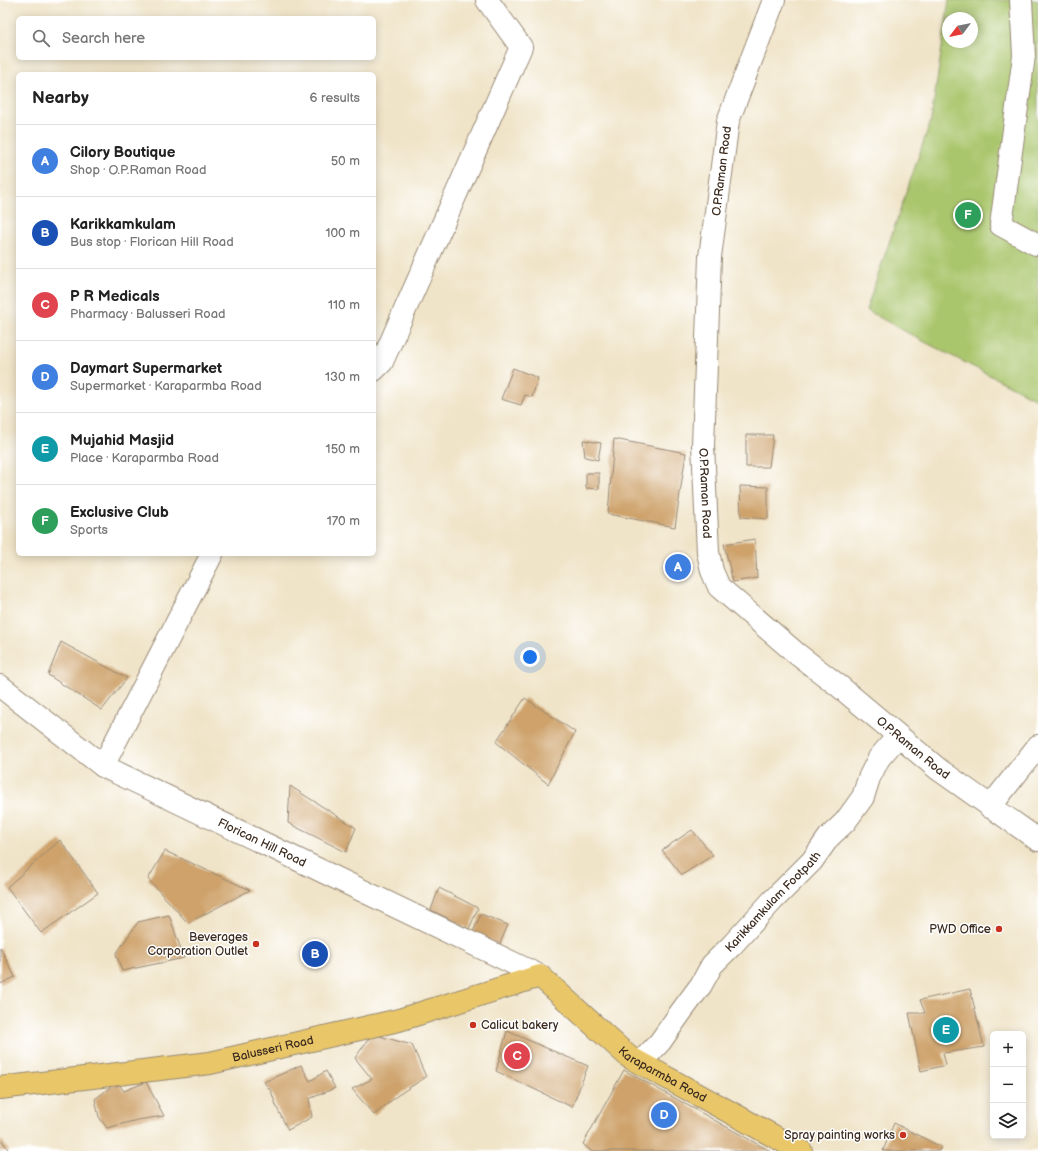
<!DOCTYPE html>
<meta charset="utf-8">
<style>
:root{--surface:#fff;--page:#f6f6f6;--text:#222;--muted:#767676;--line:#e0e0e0;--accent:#ea580c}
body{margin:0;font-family:"Balsamiq Sans",sans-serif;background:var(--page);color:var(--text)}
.controls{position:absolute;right:12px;bottom:12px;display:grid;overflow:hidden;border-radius:6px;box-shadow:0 2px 10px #0003}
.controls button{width:36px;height:36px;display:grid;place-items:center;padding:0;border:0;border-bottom:1px solid var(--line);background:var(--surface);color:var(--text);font:20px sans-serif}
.compass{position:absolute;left:942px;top:12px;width:36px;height:36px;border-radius:50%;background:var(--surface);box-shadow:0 2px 10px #0003;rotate:238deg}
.you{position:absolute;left:530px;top:657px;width:14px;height:14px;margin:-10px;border:3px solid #fff;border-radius:50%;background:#1a73e8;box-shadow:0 0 0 6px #1a73e833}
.badge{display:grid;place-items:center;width:26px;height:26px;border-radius:50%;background:var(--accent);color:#fff;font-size:13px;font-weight:700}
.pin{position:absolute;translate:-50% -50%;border:2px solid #fff;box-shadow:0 1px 4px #0006}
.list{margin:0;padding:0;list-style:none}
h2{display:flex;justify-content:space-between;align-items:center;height:52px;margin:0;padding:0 16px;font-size:17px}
h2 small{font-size:13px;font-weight:400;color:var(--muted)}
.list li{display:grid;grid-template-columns:26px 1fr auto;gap:12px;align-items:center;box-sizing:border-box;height:72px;padding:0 16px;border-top:1px solid var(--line)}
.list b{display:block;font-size:15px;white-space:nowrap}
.list p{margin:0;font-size:13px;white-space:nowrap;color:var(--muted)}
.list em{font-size:13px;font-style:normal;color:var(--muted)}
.icon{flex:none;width:22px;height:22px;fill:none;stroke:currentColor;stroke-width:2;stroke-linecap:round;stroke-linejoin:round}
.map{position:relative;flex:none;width:1038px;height:1151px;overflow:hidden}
.search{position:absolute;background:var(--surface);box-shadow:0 2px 10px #0003;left:16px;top:16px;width:360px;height:44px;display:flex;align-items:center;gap:10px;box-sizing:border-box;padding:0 14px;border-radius:6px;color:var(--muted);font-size:15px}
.panel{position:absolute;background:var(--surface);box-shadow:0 2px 10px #0003;left:16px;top:72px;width:360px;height:484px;border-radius:6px}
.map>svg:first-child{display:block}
</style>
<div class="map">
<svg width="1038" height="1151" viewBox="0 0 1038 1151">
<rect width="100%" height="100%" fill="#fff"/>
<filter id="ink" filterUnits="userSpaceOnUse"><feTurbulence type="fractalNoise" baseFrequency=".025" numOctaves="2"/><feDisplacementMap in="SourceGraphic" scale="8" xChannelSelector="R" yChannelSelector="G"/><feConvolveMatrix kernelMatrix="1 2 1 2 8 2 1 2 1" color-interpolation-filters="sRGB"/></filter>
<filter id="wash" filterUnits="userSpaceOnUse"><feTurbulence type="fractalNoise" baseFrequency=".012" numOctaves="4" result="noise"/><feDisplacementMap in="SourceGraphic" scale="16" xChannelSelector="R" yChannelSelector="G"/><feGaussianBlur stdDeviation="0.9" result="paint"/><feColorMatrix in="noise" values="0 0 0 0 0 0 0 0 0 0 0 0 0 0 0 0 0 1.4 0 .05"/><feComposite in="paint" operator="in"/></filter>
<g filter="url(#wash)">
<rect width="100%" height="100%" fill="#f0e4c8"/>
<path fill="#aac66d" stroke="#727846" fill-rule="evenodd" d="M949 0H1038V400L919 339 866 310 931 120ZM948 18H972V42H948Z"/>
<g id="blocks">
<g fill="#cea26b">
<path d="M513 368 538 378 532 397 525 395 521 405 501 399Z"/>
<path d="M746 435H773L769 467H746Z"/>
<path d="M614 439 686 453 675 527 608 514Z"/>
<path d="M583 440 601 443 598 460 585 457Z"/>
<path d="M586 473H599V489L586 488Z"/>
<path d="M740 486 768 487V519L741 517Z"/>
<path d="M755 539 757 578 733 582 724 544Z"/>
<path d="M61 642 127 678 102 710 48 675Z"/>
<path d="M525 698 575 732 548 784 496 742Z"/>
<path d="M290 786 356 828 346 852 288 823Z"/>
<path d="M692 830 713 855 682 875 662 850Z"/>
<path d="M60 840 98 893 41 933 7 887Z"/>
<path d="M165 851 250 890 188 923 148 879Z"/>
<path d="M439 888 478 908 469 929 431 910Z"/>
<path d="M481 914 508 925 498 948 472 934Z"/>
<path d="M169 915 184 958 122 971 116 954 138 922Z"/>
<path d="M0 947 15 977 0 984Z"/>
<path d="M970 989 984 1047 943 1053 946 1065 921 1071 909 1013H925L920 1000Z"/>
<path d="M507 1031 588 1066 572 1107 496 1071Z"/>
<path d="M372 1034 412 1045 426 1077 398 1095 374 1115 352 1089 372 1079 355 1058Z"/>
<path d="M301 1065 310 1081 326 1071 335 1088 309 1099 312 1117 288 1130 277 1108 271 1091 264 1082Z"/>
<path d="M624 1070 770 1151H591L583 1144Z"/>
<path d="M117 1082 124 1091 146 1082 164 1116 137 1120 107 1128 99 1117 95 1099Z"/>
<path d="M894 1123 941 1147 939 1151H883Z"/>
<path d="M2 1140 9 1151H0V1142Z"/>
</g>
</g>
</g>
<g filter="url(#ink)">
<use href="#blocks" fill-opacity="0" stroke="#968773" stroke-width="1"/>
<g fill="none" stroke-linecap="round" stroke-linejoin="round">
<g stroke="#968773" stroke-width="24">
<g id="minor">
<path id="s1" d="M774 0 728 121 710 257 703 445 708 552 712 571 719 587 797 654 839 686 938 769 1038 840"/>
<path d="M1021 0 1024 56 1001 225 1036 244"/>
<path d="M374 370 382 362 521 47 487 0"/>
<path id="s2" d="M0 686 103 766 540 976"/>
<path d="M103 766 212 554"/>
<path d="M990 807 1038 746"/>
<path id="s3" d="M640 1063 660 1042 681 1012 701 985 712 965 733 944 773 900 812 861 829 837 845 822 863 797 869 778 879 758 898 736"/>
</g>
</g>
<g stroke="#968773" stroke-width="24">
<g id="major">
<path id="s4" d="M0 1088 210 1063 399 1020 540 976 629 1057 801 1151"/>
</g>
</g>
<use href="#minor" stroke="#fff" stroke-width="22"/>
<use href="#major" stroke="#e9c769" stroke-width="22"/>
</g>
</g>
<g fill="#c8321e" stroke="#fff" stroke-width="1.5">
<circle cx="999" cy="929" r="4"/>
<circle cx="256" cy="944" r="4"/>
<circle cx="473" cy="1025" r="4"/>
<circle cx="903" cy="1135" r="4"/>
</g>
<g text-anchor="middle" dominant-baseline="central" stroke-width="3" stroke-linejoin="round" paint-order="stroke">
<g font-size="12" fill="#3b2a1e" stroke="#fff">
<text transform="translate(722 171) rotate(-83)">O.P.Raman Road</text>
<text stroke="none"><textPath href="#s1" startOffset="503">O.P.Raman Road</textPath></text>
<text stroke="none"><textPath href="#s1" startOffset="851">O.P.Raman Road</textPath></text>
<text stroke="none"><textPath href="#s2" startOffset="307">Florican Hill Road</textPath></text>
<text stroke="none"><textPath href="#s3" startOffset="210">Karikkamkulam Footpath</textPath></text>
<text stroke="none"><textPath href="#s4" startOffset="276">Balusseri Road</textPath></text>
<text stroke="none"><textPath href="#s4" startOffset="711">Karaparmba Road</textPath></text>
</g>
<g font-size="12" fill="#3b2a1e" stroke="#fff" text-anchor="end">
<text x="991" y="929">PWD Office</text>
<text x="248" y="937">Beverages<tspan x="248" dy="14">Corporation Outlet</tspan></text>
<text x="481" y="1025" text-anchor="start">Calicut bakery</text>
<text x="895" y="1135">Spray painting works</text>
</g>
</g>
</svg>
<div class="controls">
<button>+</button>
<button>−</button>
<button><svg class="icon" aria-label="layers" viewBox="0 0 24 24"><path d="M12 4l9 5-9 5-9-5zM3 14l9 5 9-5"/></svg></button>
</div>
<svg class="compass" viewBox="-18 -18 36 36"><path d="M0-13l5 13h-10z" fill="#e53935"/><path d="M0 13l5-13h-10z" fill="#767676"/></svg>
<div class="you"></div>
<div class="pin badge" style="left:678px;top:567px;background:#3f7fe0">A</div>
<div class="pin badge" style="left:315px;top:954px;background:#1a4fb4">B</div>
<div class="pin badge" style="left:517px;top:1056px;background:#e0444e">C</div>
<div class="pin badge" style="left:664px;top:1115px;background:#3f7fe0">D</div>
<div class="pin badge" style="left:946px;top:1030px;background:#0f9aa8">E</div>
<div class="pin badge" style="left:968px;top:215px;background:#2e9e5b">F</div>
<div class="search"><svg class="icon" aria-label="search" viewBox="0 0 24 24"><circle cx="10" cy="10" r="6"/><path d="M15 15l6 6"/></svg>Search here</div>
<section class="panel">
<h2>Nearby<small>6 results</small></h2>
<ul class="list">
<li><span class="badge" style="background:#3f7fe0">A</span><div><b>Cilory Boutique</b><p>Shop · O.P.Raman Road</p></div><em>50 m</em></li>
<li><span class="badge" style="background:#1a4fb4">B</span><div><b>Karikkamkulam</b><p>Bus stop · Florican Hill Road</p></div><em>100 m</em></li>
<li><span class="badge" style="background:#e0444e">C</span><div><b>P R Medicals</b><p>Pharmacy · Balusseri Road</p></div><em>110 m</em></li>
<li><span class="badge" style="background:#3f7fe0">D</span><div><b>Daymart Supermarket</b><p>Supermarket · Karaparmba Road</p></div><em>130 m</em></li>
<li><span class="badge" style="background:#0f9aa8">E</span><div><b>Mujahid Masjid</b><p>Place · Karaparmba Road</p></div><em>150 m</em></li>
<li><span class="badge" style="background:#2e9e5b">F</span><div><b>Exclusive Club</b><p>Sports</p></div><em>170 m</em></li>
</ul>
</section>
</div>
